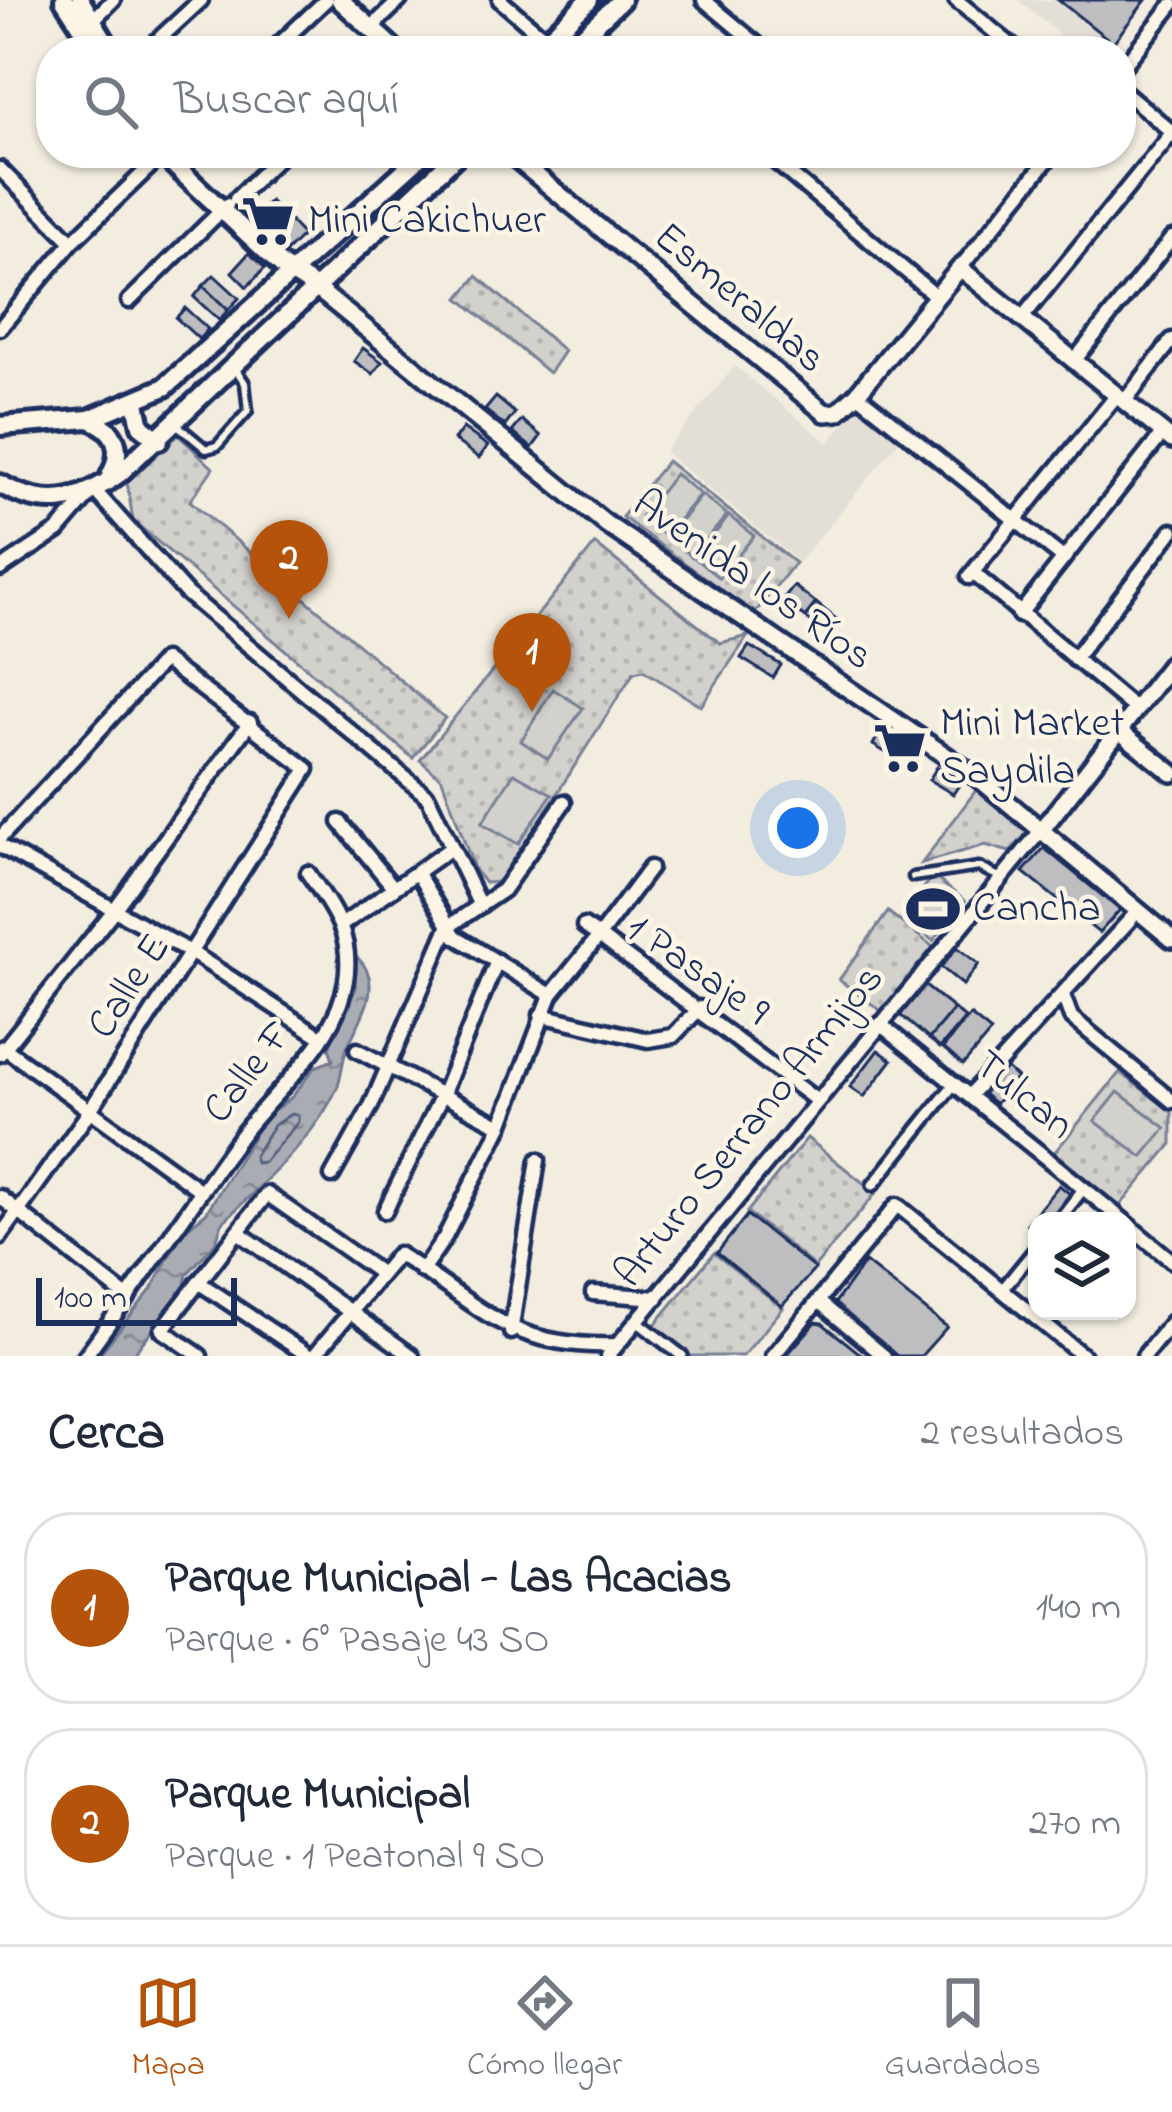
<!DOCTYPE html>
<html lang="es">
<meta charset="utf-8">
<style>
:root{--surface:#fff;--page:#f6f6f7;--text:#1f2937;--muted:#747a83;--line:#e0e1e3;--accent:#b45309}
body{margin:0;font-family:"Indie Flower",sans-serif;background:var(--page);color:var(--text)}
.controls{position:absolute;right:36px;bottom:36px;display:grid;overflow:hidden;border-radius:24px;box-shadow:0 3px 9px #0004}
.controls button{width:108px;height:108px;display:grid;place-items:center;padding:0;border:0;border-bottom:3px solid var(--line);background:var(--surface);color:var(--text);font:60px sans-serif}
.scale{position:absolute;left:36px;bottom:30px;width:201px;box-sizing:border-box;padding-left:12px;border:6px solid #1b2f5e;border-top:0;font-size:33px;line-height:42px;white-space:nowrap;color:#1b2f5e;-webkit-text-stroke:9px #fcf5e5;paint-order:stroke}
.you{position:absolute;left:798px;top:828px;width:42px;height:42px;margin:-30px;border:9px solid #fff;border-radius:50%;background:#1a73e8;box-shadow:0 0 0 18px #1a73e833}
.badge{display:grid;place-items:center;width:78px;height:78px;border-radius:50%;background:var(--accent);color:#fff;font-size:39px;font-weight:700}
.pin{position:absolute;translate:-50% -99px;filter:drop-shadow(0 3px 6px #0008)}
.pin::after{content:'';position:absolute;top:63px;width:42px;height:36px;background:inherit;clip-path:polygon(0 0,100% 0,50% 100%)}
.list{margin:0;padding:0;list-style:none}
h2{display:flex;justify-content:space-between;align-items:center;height:156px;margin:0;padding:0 48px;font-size:51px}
h2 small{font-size:39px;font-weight:400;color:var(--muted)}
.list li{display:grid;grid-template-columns:78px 1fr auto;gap:36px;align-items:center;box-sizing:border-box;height:192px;margin:0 24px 24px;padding:0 24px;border:3px solid var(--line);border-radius:48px}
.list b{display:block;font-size:45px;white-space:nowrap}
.list p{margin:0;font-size:39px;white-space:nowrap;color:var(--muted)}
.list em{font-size:39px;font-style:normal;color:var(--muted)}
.icon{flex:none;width:66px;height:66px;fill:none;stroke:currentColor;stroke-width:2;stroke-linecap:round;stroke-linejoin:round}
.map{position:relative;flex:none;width:1172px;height:1356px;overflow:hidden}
.search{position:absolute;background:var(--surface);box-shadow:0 3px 9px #0004;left:36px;right:36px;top:36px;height:132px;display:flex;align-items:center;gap:30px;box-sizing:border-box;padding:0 42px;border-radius:48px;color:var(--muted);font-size:45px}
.sheet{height:588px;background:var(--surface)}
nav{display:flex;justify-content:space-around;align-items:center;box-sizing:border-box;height:168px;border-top:3px solid var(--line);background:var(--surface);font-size:33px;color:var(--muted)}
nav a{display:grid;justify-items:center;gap:6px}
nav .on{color:var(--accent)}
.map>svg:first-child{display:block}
</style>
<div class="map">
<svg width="1172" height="1356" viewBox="0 0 1172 1356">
<defs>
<pattern id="park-dots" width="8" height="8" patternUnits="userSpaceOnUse" patternTransform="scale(3)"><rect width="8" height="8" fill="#d3d1cc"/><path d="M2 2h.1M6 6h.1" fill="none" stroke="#b5b4b2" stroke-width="1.8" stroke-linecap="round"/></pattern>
<pattern id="water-ripples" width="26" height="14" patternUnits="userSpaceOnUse" patternTransform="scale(3)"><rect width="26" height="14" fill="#a9acb3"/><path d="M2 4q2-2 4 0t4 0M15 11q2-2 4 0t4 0" fill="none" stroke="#898c95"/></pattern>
</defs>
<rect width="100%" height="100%" fill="#f3ede0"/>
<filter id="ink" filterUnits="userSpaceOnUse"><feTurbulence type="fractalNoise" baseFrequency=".00833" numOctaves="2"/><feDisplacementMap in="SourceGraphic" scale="24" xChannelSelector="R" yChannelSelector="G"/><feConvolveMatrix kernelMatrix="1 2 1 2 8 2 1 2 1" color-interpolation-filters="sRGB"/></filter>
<g filter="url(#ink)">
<g fill="#e3dfd6">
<path d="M1018 0H1056L1110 43 1104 51H1079Z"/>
<path d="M735 366 828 443 861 403 903 436 799 562 664 452Z"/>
</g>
<g fill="url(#park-dots)" stroke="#778095" stroke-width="3">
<path d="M477 276 564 351 549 373 459 298Z"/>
<path d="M176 433 213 468 190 501 445 718 413 758 133 521 127 482Z"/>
<path d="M667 461 795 563 754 614 622 517Z"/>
<path d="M595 544 720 643 748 636 701 706 643 670 634 672 501 882 485 883 475 871 442 779 420 760Z"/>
<path d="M979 786 1034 826 1010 852 985 845 922 863Z"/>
<path d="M888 912 936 949 884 1013 839 980Z"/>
<path d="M1120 1072 1172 1112V1144L1119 1207 1054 1153Z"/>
<path d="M807 1138 876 1193 815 1267 747 1212Z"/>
<path d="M714 1253 783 1308 743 1356H690L653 1327Z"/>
</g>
<g fill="#d3d1cc" stroke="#778095" stroke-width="3">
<path d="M675 474 700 494 665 536 641 517Z"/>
<path d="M702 495 727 515 692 557 668 537Z"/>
<path d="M729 516 754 536 719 578 695 558Z"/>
<path d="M553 689 583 708 548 759 521 741Z"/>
<path d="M514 773 552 794 518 844 482 823Z"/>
<path d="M933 876 965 901 933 941 902 916Z"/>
<path d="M1118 1092 1166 1128 1142 1157 1095 1121Z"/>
</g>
<path fill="url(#water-ripples)" stroke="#707a91" stroke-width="3" d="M358 958C384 983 362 1017 349 1043 342 1056 343 1073 337 1088 315 1138 261 1185 222 1223L216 1242 187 1274 184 1289 132 1356H98L151 1290 182 1232 206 1213 265 1117 292 1097 315 1067 333 1060 329 1047 356 988 351 963Z"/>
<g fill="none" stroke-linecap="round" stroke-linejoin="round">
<path stroke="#546180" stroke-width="3" d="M291 1114 298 1115V1122L264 1162 256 1163 254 1156 273 1126Z"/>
</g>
<g fill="#bebec0" stroke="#1b2f5e" stroke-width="3">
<path d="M1058 0H1146L1113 43Z"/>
<path d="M270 201 287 218 271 234 254 216Z"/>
<path d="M287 218 303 235 287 251 271 234Z"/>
<path d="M249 253 265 268 247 287 232 272Z"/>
<path d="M214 275 239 298 228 310 203 286Z"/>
<path d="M203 286 228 310 219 320 194 297Z"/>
<path d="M185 308 208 329 199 339 176 318Z"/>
<path d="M363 348 382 362 373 374 354 361Z"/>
<path d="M496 397 515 413 505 426 485 410Z"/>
<path d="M522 420 541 436 532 448 512 432Z"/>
<path d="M463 428 488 446 479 458 454 440Z"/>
<path d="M794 586 816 603 805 617 783 600Z"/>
<path d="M816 603 840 622 829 636 805 617Z"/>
<path d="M749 646 781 665 773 678 741 658Z"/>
<path d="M880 732 903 745 895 758 873 745Z"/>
<path d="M937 767 961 782 953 794 929 780Z"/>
<path d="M1044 848 1120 910 1099 933 1023 872Z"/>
<path d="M957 947 979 964 963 985 941 967Z"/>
<path d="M924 985 954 1009 929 1039 900 1015Z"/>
<path d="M954 1009 965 1018 940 1048 929 1039Z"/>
<path d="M970 1015 991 1032 963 1065 943 1048Z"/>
<path d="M878 1050 892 1060 864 1097 850 1087Z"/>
<path d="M1001 1063 1017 1078 995 1104 978 1089Z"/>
<path d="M1059 1185 1075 1198 1056 1221H1037V1232L1027 1224Z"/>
<path d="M747 1215 815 1269 782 1306 717 1253Z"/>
<path d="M865 1262 947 1327 921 1356H897L834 1304Z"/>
<path d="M816 1322 822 1323 863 1356H786Z"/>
</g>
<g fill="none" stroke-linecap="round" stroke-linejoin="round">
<g stroke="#1b2f5e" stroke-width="15">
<g id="service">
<path d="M176 424 206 449 217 446 248 411 245 383 235 368"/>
<path d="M913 877 979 867 1001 878"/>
</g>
</g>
<g stroke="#1b2f5e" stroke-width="18">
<g id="pedestrian">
<path d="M873 1185 955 1083"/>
<path d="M1058 1221 1084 1188"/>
<path d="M1002 1290 1037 1247"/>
<path d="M638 1322 682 1356"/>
</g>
</g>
<g stroke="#1b2f5e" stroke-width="21">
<g id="minor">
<path d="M500 0 547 40"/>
<path d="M704 0 765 51"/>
<path d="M956 0 1018 51"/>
<path d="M95 18 113 0"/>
<path d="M371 28 400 0"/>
<path d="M146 51 201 0"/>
<path d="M272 51 326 0"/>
<path d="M1121 69 1172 5"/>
<path d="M1121 89 1172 132"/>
<path d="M765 153 937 297"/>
<path d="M0 169 72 242"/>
<path d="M236 199 283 153"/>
<path d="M960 268 1053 153"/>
<path d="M129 301 227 205"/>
<path d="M1022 318 1172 133"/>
<path d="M0 328 72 242 164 153"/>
<path d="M1074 361 1172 238"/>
<path d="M857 394 1063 558"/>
<path d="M1124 402 1172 340"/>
<path d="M95 491 186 593 428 797 480 906"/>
<path d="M0 569 58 531 88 496"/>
<path d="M973 573 1135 709"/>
<path d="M969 577 1117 395"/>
<path d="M1019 615 1163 433"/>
<path d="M1074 659 1172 531"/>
<path d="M340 822 394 888"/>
<path d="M0 838 164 660 307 769 89 1112 0 1237"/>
<path d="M0 846 192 953 321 1037"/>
<path d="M417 873 455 936 551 995"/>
<path d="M343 924 451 848"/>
<path d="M584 926 599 936 650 868"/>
<path d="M1063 995 1071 1017 1172 1101"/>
<path d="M541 1015 648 1040 673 1036 700 1008"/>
<path d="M880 1024 1124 1221"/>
<path d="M3 1047 201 1191"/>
<path d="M357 1050 501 1126"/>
<path d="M0 1054 114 910 250 722"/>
<path d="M970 1095 1137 912"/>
<path d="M332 1176 371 1106 448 927 503 890 564 802"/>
<path d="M0 1197 128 1298"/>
<path d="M385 1211 444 1091 497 961"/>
<path d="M1127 1224 1172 1261"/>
<path d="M238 1232 412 1356"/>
<path d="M422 1271 445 1237 501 1126 551 995 599 936 816 1100"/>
<path d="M198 1282 309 1356"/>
<path d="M593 1293 657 1298"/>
<path d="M818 1301 884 1356"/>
<path d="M511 1332 538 1160"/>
<path d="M85 1356C138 1285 187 1210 239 1138 274 1090 337 1043 346 980 353 935 333 909 308 873"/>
<path d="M200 1356 162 1330 267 1194 380 1273"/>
<path d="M314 1356 398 1254C482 1306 508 1349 616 1345"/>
<path d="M608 1356 1043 828"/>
<path d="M773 1356 897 1205 1083 1356"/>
<path d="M1144 1356 1172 1322"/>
</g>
</g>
<g stroke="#1b2f5e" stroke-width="24">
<g id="tertiary">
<path d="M509 153 825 413 838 412 857 394 960 268 1172 440"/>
<path d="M316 288 606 524 977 777 1172 939"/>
<path d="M1118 730 1172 773"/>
<path d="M1043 828 1172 663"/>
</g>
</g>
<g stroke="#1b2f5e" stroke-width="26">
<g id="secondary">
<path d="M64 0 97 51"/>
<path d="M80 0 111 51"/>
<path d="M340 0 396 51"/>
<path d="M535 51 589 0"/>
<path d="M567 51 621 0"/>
<path d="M161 153 283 267 316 288"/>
<path d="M136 403 141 426 159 440"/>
<path d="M89 419C117 429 124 450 110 476"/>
<path d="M0 426 89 419 165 387 424 153"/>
<path d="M0 484C45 510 79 503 120 473L459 153"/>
</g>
</g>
<use href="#service" stroke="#fcf5e5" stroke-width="6"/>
<use href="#pedestrian" stroke="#fcf5e5" stroke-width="9"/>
<use href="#minor" stroke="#fcf5e5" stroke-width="12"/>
<use href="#tertiary" stroke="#fcf5e5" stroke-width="15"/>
<use href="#secondary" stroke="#fcf5e5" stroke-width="16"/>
</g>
</g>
<defs>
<g id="supermarket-bare" transform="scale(4.14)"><path d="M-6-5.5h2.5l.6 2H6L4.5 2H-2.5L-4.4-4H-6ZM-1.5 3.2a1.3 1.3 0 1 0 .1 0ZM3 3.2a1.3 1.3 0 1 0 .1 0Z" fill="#1b2f5e" stroke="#fcf5e5" stroke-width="2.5" paint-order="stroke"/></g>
<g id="stadium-bare" transform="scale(4.14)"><path d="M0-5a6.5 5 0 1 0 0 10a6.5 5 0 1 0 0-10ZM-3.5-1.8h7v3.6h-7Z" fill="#1b2f5e" stroke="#fcf5e5" stroke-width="2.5" paint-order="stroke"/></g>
</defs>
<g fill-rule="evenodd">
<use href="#supermarket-bare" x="268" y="221"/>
<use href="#supermarket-bare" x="900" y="748"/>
<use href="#stadium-bare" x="933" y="909"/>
</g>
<g text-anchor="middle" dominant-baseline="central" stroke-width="9" stroke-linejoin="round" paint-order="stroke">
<g font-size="42" fill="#1b2f5e" stroke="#fcf5e5" text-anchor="start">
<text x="308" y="221">Mini Cakichuer</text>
<text x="940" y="724">Mini Market<tspan x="940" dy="48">Saydila</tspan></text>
<text x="973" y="909">Cancha</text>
</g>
<g font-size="42" fill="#1b2f5e" stroke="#fcf5e5">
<text transform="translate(739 299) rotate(40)">Esmeraldas</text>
<text transform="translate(752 581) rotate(35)">Avenida los Ríos</text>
<text transform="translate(697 971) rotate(35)">1 Pasaje 9</text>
<text transform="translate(130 987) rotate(-57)">Calle E</text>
<text transform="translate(249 1073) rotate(-52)">Calle F</text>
<text transform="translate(1023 1096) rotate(39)">Tulcan</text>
<text transform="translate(750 1127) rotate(-51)">Arturo Serrano Armijos</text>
</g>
</g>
</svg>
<div class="controls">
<button><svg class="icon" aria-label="layers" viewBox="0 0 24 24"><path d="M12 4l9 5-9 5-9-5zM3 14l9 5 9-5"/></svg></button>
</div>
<div class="scale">100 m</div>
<div class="you"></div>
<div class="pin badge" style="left:532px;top:712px">1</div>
<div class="pin badge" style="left:289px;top:619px">2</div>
<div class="search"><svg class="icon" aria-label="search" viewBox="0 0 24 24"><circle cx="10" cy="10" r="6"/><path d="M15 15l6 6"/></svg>Buscar aquí</div>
</div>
<section class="sheet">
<h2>Cerca<small>2 resultados</small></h2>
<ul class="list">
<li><span class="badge">1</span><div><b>Parque Municipal - Las Acacias</b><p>Parque · 6° Pasaje 43 SO</p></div><em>140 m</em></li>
<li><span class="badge">2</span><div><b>Parque Municipal</b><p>Parque · 1 Peatonal 9 SO</p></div><em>270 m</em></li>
</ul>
</section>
<nav>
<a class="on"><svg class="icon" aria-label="map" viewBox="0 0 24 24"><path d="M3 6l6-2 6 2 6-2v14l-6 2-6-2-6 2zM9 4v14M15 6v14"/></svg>Mapa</a>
<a><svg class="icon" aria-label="directions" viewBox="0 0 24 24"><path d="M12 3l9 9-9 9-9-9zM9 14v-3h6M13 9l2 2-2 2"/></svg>Cómo llegar</a>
<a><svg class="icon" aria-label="saved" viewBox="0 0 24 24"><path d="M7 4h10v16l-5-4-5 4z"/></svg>Guardados</a>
</nav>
